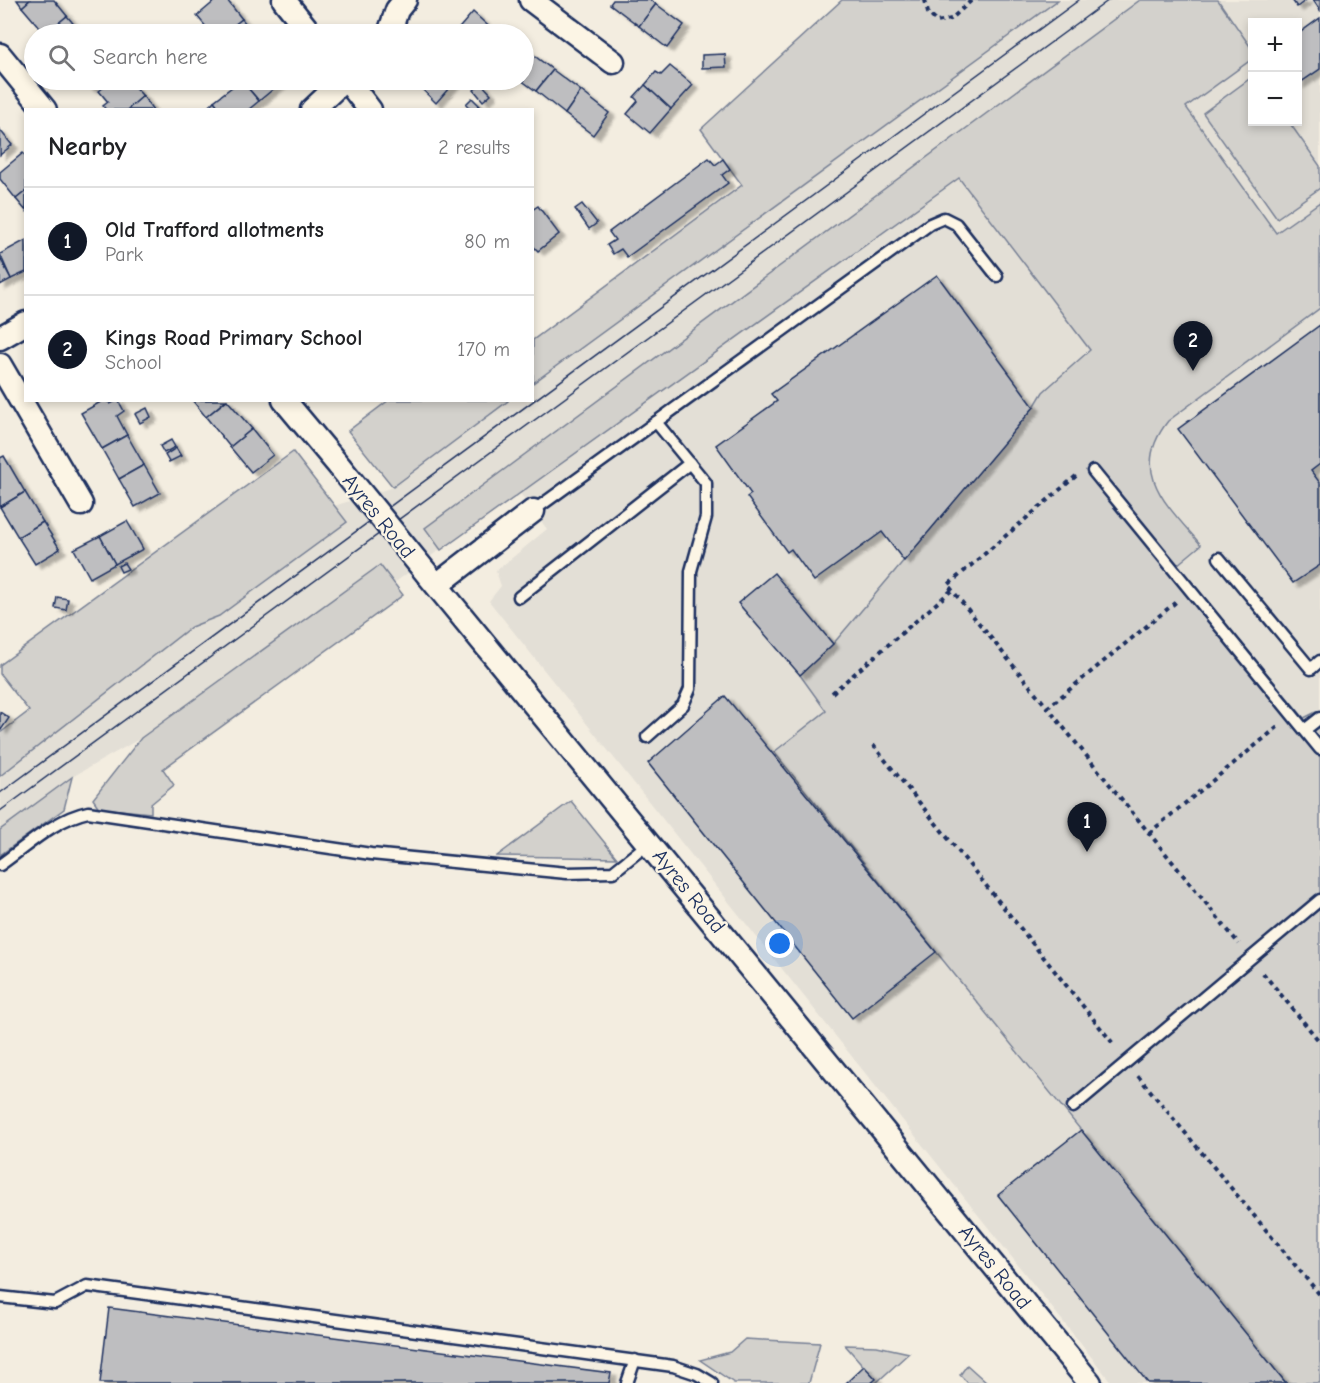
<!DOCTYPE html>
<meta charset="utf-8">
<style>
:root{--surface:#fff;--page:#f6f6f6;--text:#202124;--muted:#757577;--line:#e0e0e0;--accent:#111827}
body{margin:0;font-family:"Comic Neue",sans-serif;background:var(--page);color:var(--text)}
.controls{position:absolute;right:18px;top:18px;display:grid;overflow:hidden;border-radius:0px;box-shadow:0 3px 9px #0003}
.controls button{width:54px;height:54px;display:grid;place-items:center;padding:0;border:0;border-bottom:2px solid var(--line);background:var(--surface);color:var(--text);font:30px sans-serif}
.you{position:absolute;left:780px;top:944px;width:21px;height:21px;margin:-15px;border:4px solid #fff;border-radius:50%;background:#1a73e8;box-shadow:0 0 0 9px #1a73e833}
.badge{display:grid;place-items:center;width:39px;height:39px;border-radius:50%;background:var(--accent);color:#fff;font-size:20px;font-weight:700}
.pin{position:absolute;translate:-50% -50px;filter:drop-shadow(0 2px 3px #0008)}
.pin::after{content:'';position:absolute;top:32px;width:21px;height:18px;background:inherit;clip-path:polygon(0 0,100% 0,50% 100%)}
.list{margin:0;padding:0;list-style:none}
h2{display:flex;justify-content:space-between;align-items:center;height:78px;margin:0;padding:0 24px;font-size:26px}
h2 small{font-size:20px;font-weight:400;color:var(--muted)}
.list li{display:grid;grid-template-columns:39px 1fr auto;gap:18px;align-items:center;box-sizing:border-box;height:108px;padding:0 24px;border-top:2px solid var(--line)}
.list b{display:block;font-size:22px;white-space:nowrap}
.list p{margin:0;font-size:20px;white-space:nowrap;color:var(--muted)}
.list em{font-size:20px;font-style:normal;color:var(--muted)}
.icon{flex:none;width:33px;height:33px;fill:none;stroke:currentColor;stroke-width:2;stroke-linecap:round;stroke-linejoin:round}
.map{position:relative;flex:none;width:1320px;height:1383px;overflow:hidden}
.search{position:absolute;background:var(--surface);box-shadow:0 3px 9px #0003;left:24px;top:24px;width:510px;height:66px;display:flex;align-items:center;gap:15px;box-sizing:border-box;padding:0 21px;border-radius:33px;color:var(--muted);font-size:22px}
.panel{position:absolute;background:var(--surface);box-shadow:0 3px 9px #0003;left:24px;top:108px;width:510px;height:294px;border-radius:0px}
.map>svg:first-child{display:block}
</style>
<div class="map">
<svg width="1320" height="1383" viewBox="0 0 1320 1383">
<defs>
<filter id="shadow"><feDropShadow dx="6" dy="4" stdDeviation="1.5" flood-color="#0004"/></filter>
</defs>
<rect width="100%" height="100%" fill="#f3ede0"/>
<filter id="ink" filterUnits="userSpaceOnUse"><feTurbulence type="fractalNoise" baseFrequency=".0167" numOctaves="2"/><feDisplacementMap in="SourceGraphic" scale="12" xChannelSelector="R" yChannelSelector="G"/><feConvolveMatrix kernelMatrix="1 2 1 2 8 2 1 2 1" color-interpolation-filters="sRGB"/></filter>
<g filter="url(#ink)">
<path fill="#e3dfd6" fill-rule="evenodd" d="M1058 0H1320V710L1305 718 1038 398 1034 407 833 644 800 674 826 711 774 752 1286 1383H1112L489 601 501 586 496 571 547 529 519 492 394 583 141 738 72 777 0 830V733L334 506 393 487 508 401 532 400 533 383ZM1252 22H1298V122H1252Z"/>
<g fill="#d3d1cc" stroke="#778095" stroke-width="1.5">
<path d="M842 0H1058L533 383V340L742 185 701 129Z"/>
<path d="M1140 0H1218L1252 49V59L1186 107 1276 233 1320 202V308L1168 421C1128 472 1167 505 1201 545L1177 565 1304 718 1320 710V1383H1286L774 752 826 711 800 675 833 644 1034 407 1043 392 1090 350 959 178 441 550 425 528Z"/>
<path d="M1252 77V122H1289L1320 166V188L1277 218 1203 113Z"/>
<path d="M389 400H508V401L393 487 348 431Z"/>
<path d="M293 452 347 522 219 616 191 627 0 776V733L29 711 0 674V665Z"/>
<path d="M380 565 403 595 163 769 174 785 151 804V813L99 808 93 799 141 738Z"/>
<path d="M72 777 64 809 0 855V830Z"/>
<path d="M571 801 617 858 497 856Z"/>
<path d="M745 1339 820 1343 809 1383H734L700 1360 730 1352Z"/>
<path d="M845 1345 877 1346 909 1353 876 1383H871L875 1379Z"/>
<path d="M967 1365 987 1383H968L960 1375Z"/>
</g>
<g fill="#bebec0" stroke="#1b2f5e" stroke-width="1.5" filter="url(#shadow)">
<path d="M17 0H30L22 7Z"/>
<path d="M30 0H54L67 16 45 34 22 7Z"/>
<path d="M216 0H227L242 19 223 34H212L197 16Z"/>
<path d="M613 0H650L656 4 639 26 610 4Z"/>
<path d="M1292 0H1306L1297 7Z"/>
<path d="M1313 0H1320V10Z"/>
<path d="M656 4 684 25 667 48 639 26Z"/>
<path d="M473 12 497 34H454Z"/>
<path d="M67 16 82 34H45Z"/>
<path d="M1320 18V69L1298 84V34Z"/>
<path d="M242 19 254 34H223Z"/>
<path d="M524 48 553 70 536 91 521 80H524Z"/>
<path d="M725 54 726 67 702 68V55Z"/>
<path d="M670 66 693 85 671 109 645 85 656 72 661 75Z"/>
<path d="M553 70 581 91 565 114 536 91Z"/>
<path d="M83 80H101L90 88Z"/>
<path d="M113 80H128L143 96 127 110H106L103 106 108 102 99 91Z"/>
<path d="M241 80H284L259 101Z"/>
<path d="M241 80 259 101 248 110H221L214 101Z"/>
<path d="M413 80H456L436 103Z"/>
<path d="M481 83 491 94 483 101 474 90Z"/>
<path d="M645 85 671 109 650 133 627 114 638 101 634 97Z"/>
<path d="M581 91 609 113 593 135 565 114Z"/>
<path d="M143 96 153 110H127Z"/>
<path d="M472 98 479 105 475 110H471L466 104Z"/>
<path d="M214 101 221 110H205Z"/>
<path d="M0 130 12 145 0 155Z"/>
<path d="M23 153 26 156V191L16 199 0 179V172Z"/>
<path d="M709 158 715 165 723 159 730 169 722 175 728 183 627 257 621 249 613 254 607 245 615 240 609 232Z"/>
<path d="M26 191V211L16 199Z"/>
<path d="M582 204 597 223 589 229 575 209Z"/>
<path d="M538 206 559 234 538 251 532 245V210Z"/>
<path d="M26 240V272L11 279 0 254Z"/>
<path d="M0 258 11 279 0 285Z"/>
<path d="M937 275 1034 407 904 561 882 532 814 581 791 549 787 552 747 497 751 494 716 445 777 401 771 394Z"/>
<path d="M1320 325V464L1311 471 1320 483V565L1293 583 1178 429Z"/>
<path d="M104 400H108L110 404 118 400 124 411 117 416 127 435 102 449 81 413Z"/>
<path d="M192 400H226L206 417Z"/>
<path d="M227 400 252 429 230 447 206 417Z"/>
<path d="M147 408 151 417 140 423 135 414Z"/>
<path d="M252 429 273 455 251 472 230 447Z"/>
<path d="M127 435 144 465 119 479 102 449Z"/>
<path d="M171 440 175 447 164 453 160 446Z"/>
<path d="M176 448 181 456 169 462 165 455Z"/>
<path d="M4 456 25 492 0 507V458Z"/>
<path d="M144 465 160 493 135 507 119 479Z"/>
<path d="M25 492 43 522 18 537 0 507Z"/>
<path d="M127 521 143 549 115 564 100 536Z"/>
<path d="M43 522 60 549 35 564 18 537Z"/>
<path d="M100 536 115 564 90 578 74 549Z"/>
<path d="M124 563 128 569 121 572 118 566Z"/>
<path d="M774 573 833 644 800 675 738 603Z"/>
<path d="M57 597 68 599 66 610 55 608Z"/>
<path d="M725 696 936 952 852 1018 648 763Z"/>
<path d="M0 712 9 718 1 730 0 729Z"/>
<path d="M1081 1130 1286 1383H1148L998 1195Z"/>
<path d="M109 1308 611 1373 609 1383H100Z"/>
<path d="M864 1366 876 1379 871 1383H846Z"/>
</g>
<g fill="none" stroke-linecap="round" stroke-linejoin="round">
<g stroke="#1b2f5e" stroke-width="15">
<g id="service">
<path d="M1093 471 1320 749"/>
<path d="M533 511 930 224 944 218 956 224 997 276"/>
<path d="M1219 558 1311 669 1320 661"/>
<path d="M519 597 690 463"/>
<path d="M1306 729 1320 718"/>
<path d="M647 737 683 705 690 689 691 571 706 517V483L656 422"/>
<path d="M0 865C27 846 55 819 88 812L371 854 567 873 613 872 649 843"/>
<path d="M1073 1107 1320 900"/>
<path d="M0 1297 55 1303 87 1286 673 1366 697 1374 712 1383"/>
<path d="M627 1383 635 1360"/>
</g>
</g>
<g stroke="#1b2f5e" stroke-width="27">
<g id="minor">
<path d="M284 0 311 34"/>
<path d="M531 0 613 62"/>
<path d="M389 34 397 10 405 0"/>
<path d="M0 55 45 110"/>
<path d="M347 80 370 110"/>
<path d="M312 110 344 80"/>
<path d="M0 338 26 323"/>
<path d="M0 365 81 504"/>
<path d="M284 400 340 467"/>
<path d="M428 575 1090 1383"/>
<path d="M437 585 533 511"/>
</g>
</g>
<g stroke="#1b2f5e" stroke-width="4" stroke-dasharray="4.5 4.5" stroke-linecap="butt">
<path d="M925 0 928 13 937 22 951 19 972 0"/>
<path d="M1076 476 948 585 1239 944"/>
<path d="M832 693 952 590"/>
<path d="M1047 708 1176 602"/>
<path d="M873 745 1115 1046"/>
<path d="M1149 833 1279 726"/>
<path d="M1263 973 1320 1042"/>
<path d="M1138 1076 1320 1295"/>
</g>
<use href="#service" stroke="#fcf5e5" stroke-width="10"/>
<use href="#minor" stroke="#fcf5e5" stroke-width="22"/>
<g stroke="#1b2f5e" stroke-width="1.5">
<path d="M0 793 1079 0"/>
<path d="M0 811 1109 0"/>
</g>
<g stroke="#1b2f5e" stroke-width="27" stroke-linecap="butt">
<path id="minor-bridge" d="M340 467 428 575"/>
</g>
<use href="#minor-bridge" stroke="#fcf5e5" stroke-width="22"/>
</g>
</g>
<g text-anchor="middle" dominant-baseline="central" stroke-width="5" stroke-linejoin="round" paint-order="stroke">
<g font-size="21" fill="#1b2f5e" stroke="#fcf5e5">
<text transform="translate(379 516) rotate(51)">Ayres Road</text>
<text transform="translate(689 891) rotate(51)">Ayres Road</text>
<text transform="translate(995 1267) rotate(51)">Ayres Road</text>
</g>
</g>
</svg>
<div class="controls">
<button>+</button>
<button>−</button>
</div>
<div class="you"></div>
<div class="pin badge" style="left:1087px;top:852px">1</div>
<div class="pin badge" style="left:1193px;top:371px">2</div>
<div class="search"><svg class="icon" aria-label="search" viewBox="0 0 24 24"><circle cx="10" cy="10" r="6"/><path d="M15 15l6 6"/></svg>Search here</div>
<section class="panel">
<h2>Nearby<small>2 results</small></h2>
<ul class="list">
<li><span class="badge">1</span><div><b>Old Trafford allotments</b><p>Park</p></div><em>80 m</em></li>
<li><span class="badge">2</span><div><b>Kings Road Primary School</b><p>School</p></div><em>170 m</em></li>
</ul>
</section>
</div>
